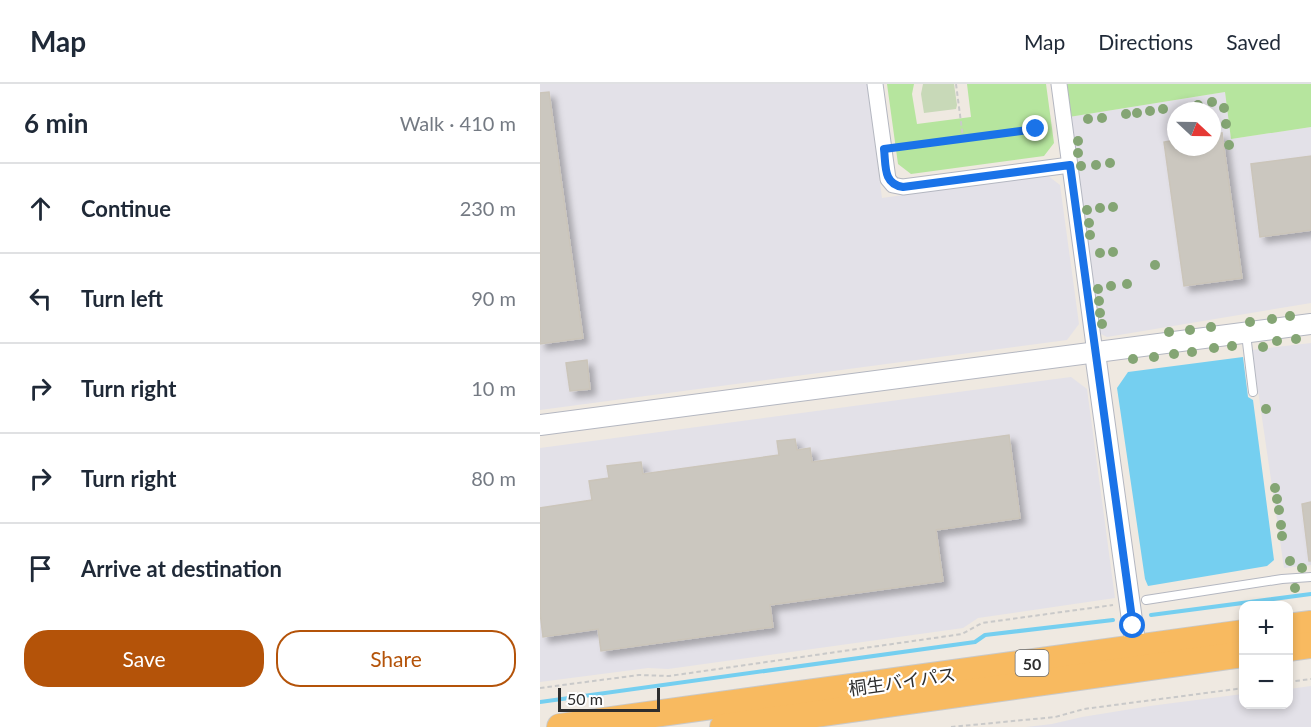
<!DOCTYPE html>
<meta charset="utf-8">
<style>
:root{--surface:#fff;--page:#f6f6f7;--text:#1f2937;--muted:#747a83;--line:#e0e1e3;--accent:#b45309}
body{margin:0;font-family:Lato,"Noto Sans JP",sans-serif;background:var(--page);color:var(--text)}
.controls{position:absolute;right:18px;bottom:18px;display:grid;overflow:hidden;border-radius:12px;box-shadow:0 3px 9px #0003}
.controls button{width:54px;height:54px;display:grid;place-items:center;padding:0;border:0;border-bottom:2px solid var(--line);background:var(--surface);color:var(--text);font:30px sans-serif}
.compass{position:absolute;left:627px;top:18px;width:54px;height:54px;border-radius:50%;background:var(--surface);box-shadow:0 3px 9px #0003;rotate:112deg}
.scale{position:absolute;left:18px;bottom:15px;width:102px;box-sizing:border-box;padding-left:6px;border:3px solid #2e2e2e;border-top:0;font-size:16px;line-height:21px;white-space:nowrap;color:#2e2e2e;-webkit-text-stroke:4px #fff;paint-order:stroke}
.stop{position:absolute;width:18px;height:18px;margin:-14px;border:4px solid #1a73e8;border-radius:50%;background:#fff}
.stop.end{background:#1a73e8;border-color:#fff;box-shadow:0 2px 6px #0008}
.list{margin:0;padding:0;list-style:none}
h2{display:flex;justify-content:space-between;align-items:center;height:78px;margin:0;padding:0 24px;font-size:26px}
h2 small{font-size:20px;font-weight:400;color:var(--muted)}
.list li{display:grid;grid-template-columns:39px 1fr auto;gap:18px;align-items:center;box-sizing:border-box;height:90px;padding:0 24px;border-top:2px solid var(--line)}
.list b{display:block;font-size:22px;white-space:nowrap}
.list em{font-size:20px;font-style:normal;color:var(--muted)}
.actions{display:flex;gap:12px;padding:18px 24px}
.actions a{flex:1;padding:14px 0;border:2px solid var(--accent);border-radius:24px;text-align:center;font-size:21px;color:var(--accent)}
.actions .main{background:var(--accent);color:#fff}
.icon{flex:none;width:33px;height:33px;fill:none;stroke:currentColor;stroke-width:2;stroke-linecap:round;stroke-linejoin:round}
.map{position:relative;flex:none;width:771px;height:643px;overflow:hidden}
header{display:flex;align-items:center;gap:36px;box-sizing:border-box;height:84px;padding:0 30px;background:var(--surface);border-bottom:2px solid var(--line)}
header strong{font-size:28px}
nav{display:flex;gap:33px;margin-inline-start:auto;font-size:21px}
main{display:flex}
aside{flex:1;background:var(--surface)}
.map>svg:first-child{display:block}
</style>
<header>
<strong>Map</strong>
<nav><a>Map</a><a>Directions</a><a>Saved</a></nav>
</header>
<main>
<aside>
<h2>6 min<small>Walk · 410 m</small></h2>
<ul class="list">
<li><svg class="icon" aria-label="ahead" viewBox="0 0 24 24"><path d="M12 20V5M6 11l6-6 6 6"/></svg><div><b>Continue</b></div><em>230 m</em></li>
<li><svg class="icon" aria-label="left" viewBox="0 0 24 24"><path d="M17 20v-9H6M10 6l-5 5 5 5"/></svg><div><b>Turn left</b></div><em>90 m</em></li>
<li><svg class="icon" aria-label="right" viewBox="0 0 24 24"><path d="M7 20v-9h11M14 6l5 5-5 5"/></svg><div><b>Turn right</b></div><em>10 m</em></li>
<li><svg class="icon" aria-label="right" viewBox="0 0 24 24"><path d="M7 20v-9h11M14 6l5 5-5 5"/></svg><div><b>Turn right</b></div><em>80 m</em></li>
<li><svg class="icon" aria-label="arrive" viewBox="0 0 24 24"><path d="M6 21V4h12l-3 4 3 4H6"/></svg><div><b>Arrive at destination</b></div></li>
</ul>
<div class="actions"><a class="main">Save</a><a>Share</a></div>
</aside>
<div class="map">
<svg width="771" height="643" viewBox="0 0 771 643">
<defs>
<filter id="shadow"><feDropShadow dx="5.5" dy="5.5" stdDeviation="3" flood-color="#0004"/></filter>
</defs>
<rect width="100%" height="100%" fill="#efe9e1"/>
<g fill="#e3e1e8" fill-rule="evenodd">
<path d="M0 0H327L342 114 507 91 520 101 539 240 527 256 0 326Z"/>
<path d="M685 8 691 55 771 43V219L567 253 559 249 529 33ZM636 27H672V63H636Z"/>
<path d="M771 259V481L744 484 712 266Z"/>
<path d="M531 293 547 305 575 514 438 534 423 544 128 585 108 584 0 598V364Z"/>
<path d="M771 602V643H486L512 640 542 633 610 622 703 610 704 620H748L749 605Z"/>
</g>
<g fill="#b6e59e">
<path d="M347 0H374L372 10 377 40 431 33 427 0H506L514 59 504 72 371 90 358 80Z"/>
<path d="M524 0H771V43L691 55 685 8 529 33Z"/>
</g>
<path fill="#c8d9b8" d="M383 0H414L417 21 416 25 384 29 381 10Z"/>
<path fill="#75cff0" d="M703 273 708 313 713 316 734 476 727 482 608 502 605 495 577 304 588 288Z"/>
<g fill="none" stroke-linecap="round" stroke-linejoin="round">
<g stroke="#75cff0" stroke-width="4">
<path d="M611 531 771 510"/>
<path d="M0 618 435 558 445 551 573 536"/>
</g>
</g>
<g fill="#cbc7bf" stroke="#cbc5ba" stroke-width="1.5" filter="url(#shadow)">
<path d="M9 8 43 254 0 260V9Z"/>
<path d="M682 49 702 194 644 202 624 58 636 56V63H672V51Z"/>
<path d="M771 72V146L720 153 711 80Z"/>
<path d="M47 276 50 305 30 307 26 279Z"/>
<path d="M469 351 480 434 396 446 403 497 230 521 233 543 61 567 58 545 3 553 0 528V424L52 416 49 397 69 394 67 382 101 378 103 390 239 371 237 357 255 355 257 366 270 364 272 378Z"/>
<path d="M771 418V477H769L762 420Z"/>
</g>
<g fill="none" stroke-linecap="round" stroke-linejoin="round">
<g stroke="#b4b7c1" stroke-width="10">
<g id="service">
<path d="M706 250 713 308"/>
<path d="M606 516 742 495 771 493"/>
</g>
</g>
<g stroke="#b4b7c1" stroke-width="17">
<g id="minor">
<path d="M335 0 348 95 353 101 363 103 530 81"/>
<path d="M519 0 555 269"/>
</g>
</g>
<g stroke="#b4b7c1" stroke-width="22">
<g id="tertiary">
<path d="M555 269 596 565"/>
<path d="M0 341 771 240"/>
</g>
</g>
<g stroke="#c9c9c9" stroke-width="28">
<g id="trunk">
<path d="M748 543 771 540"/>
<path d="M748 564 771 561"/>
<path d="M20 643 704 549"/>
<path d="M183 643 704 570"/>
</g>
</g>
<g stroke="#c9c9c9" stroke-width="2" stroke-dasharray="4.5 3" stroke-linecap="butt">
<path d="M416 0 423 54"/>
<path d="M358 63 496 44"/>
<path d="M748 598 771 595"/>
<path d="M0 604 99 591 129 592 422 550 442 539 573 521"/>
<path d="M411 643 515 633 544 625 704 604"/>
</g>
<use href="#service" stroke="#fff" stroke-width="8"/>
<use href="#minor" stroke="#fff" stroke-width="15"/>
<use href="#tertiary" stroke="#fff" stroke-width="20"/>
<use href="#trunk" stroke="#f8ba60" stroke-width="26"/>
</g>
<g fill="#84a574">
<circle cx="672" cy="18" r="5"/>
<circle cx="658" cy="21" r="5"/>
<circle cx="684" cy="24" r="5"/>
<circle cx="623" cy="25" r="5"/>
<circle cx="610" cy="27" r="5"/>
<circle cx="597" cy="29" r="5"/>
<circle cx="586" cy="30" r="5"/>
<circle cx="562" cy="34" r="5"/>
<circle cx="548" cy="35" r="5"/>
<circle cx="686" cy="40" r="5"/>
<circle cx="538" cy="57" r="5"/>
<circle cx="689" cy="61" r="5"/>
<circle cx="538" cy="69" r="5"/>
<circle cx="570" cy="79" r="5"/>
<circle cx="556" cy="81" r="5"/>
<circle cx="541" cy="82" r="5"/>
<circle cx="573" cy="123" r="5"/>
<circle cx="560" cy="124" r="5"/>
<circle cx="547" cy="126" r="5"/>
<circle cx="549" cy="139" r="5"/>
<circle cx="550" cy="151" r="5"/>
<circle cx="573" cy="168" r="5"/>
<circle cx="560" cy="169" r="5"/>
<circle cx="615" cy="181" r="5"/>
<circle cx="587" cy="200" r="5"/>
<circle cx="571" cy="202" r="5"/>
<circle cx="558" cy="205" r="5"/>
<circle cx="559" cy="217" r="5"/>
<circle cx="560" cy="229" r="5"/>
<circle cx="750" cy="232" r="5"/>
<circle cx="732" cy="235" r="5"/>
<circle cx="710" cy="238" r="5"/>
<circle cx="562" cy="240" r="5"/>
<circle cx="671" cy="243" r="5"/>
<circle cx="650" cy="246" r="5"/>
<circle cx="629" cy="248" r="5"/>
<circle cx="756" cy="255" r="5"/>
<circle cx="737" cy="257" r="5"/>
<circle cx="692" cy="262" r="5"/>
<circle cx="723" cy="263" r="5"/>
<circle cx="674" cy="264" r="5"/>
<circle cx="652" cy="268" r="5"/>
<circle cx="634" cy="270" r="5"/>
<circle cx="614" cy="273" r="5"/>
<circle cx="593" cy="275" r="5"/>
<circle cx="726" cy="325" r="5"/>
<circle cx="735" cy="404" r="5"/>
<circle cx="737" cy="415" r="5"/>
<circle cx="739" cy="426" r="5"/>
<circle cx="741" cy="441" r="5"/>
<circle cx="742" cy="452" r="5"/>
<circle cx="750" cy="477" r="5"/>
<circle cx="762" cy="484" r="5"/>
<circle cx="755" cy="504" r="5"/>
</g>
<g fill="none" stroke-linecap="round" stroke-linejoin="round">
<path stroke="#1a73e8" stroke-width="8" d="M496 45 344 65C346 82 343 100 363 103L530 81 593 542"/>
</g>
<g text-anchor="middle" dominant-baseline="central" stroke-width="4.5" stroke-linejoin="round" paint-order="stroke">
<rect fill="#fff" stroke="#6d6d6d" stroke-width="1.5" x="475.5" y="566" width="33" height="26" rx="4.5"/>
<g font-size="16" font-weight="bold" fill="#2e2e2e">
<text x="492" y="579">50</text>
</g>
<g font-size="18" fill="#2e2e2e" stroke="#fff">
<text transform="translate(362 597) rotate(-8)">桐生バイパス</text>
</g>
</g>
</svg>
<div class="controls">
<button>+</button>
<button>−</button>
</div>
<svg class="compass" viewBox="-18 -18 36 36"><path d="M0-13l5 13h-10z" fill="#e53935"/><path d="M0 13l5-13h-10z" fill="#747a83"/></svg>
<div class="scale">50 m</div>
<div class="stop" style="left:593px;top:542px"></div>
<div class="stop end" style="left:496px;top:45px"></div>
</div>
</main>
